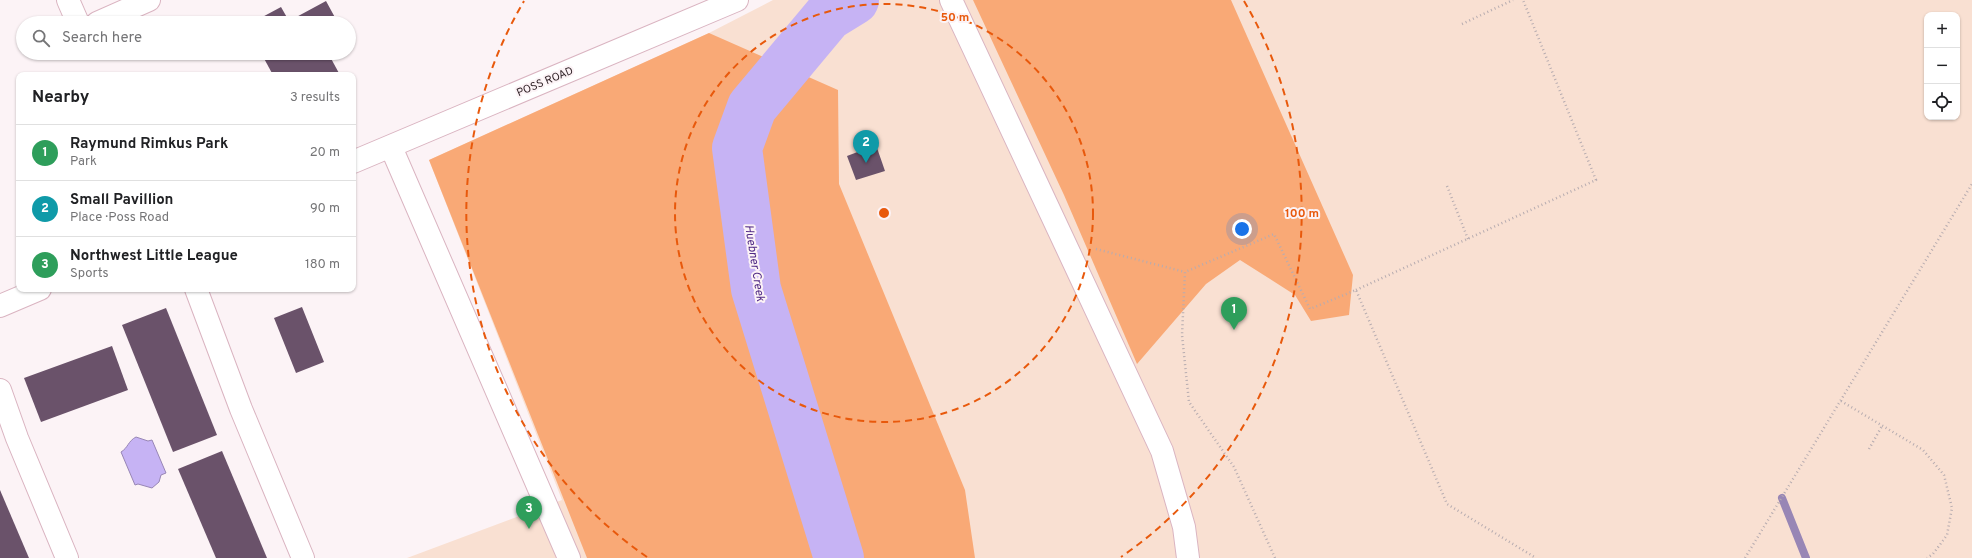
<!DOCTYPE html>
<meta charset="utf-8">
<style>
:root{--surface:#fff;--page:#f2f2f2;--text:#202124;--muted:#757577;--line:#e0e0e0;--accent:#0b8043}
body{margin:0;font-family:Overpass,sans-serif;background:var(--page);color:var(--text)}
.controls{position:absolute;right:12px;top:12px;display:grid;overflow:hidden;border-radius:8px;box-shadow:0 1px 3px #0004}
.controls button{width:36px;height:36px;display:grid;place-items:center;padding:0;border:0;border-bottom:1px solid var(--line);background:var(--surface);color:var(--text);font:20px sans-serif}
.you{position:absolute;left:1242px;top:229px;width:14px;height:14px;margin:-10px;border:3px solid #fff;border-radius:50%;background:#1a73e8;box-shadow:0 0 0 6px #1a73e833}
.badge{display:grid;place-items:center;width:26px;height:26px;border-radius:50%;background:var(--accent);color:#fff;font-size:13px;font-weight:700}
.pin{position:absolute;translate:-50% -33px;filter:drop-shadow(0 1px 2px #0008)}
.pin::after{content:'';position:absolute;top:21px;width:14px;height:12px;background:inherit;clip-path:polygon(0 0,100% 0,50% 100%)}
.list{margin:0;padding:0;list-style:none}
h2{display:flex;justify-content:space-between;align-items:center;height:52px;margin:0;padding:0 16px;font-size:17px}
h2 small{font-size:13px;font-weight:400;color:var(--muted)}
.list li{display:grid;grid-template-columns:26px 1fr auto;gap:12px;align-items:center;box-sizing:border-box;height:56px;padding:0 16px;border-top:1px solid var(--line)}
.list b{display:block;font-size:15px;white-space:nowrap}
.list p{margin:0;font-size:13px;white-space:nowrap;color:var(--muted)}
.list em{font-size:13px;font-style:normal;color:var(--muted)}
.icon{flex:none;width:22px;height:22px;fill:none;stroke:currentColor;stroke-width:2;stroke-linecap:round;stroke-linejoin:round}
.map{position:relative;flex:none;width:1972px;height:558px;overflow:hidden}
.search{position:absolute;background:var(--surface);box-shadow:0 1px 3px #0004;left:16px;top:16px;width:340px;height:44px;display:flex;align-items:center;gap:10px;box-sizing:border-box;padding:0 14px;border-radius:22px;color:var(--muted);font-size:15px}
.panel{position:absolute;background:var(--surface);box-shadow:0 1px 3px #0004;left:16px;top:72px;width:340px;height:220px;border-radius:8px}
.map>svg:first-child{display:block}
</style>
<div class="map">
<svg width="1972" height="558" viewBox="0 0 1972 558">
<rect width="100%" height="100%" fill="#fcf3f6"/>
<path fill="#f9e0d2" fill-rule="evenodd" d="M773 0H1972V558H407L562 500 429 160 709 33ZM1927 15H1957V117H1927Z"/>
<g fill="#f9a976">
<path d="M973 0H1231L1353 275 1349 315 1311 321 1295 295 1240 260 1206 284 1137 364 1064 195Z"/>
<path d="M709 33 838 90 839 184 965 490 975 558H587L429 160Z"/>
</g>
<path fill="#c6b3f4" stroke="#9886b5" d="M136 437 148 441 152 440 166 473 161 475 159 482 152 488 138 484 135 485 121 452C128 448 128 441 136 437Z"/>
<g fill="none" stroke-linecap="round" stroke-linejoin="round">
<path stroke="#9886b5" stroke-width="8" d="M1782 498 1806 558"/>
<path stroke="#c6b3f4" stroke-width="50" d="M839 558 756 289 737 148 752 107 828 16 854 0"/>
</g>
<g fill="#6a526a">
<path d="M326 1 338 23H251L281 7 289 21Z"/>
<path d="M261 53H328L340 75H273Z"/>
<path d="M876 145 885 171 856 180 847 156Z"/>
<path d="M302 307 324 362 296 373 274 318Z"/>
<path d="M166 308 217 435 173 452 122 325Z"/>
<path d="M112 346 128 390 41 422 24 378Z"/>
<path d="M222 451 267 558H216L178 469Z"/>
<path d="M0 490 29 558H0Z"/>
</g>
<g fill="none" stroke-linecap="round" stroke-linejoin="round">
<g stroke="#dab4c1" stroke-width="24">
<g id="minor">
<path d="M68 0 78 23"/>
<path d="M951 0 1162 451 1184 527 1188 558"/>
<path d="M97 23 149 0"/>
<path d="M391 147 569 558"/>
<path d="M353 162 737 0"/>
<path d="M196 289 241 409 303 558"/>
<path d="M0 306 40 289"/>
<path d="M0 390 17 438 67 558"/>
</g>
</g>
<g stroke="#b7acb0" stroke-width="2.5" stroke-dasharray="1 3" stroke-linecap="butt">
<path d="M1462 24 1513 0"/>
<path d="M1447 186 1468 239"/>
<path d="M1096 249 1185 272"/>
<path d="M1356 290 1596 180 1523 0"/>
<path d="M1841 401 1923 450 1944 475 1952 508 1947 535 1933 554 1927 558"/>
<path d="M1869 449 1882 426"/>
<path d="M1275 558 1234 467 1189 402 1182 335 1185 272 1274 234 1310 309 1356 290 1447 504 1536 558"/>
<path d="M1745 558 1972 184"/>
</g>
<use href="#minor" stroke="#fff" stroke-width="22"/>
</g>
<g fill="none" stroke="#e8590c" stroke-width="2" stroke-dasharray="7 5">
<circle cx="884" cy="213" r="209"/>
<path d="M647 557A418 418 0 0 1 524 1M1244 1A418 418 0 0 1 1121 557"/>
</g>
<g text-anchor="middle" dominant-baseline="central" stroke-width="4" stroke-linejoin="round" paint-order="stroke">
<g font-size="11" fill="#2b1d22" stroke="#fcf3f6">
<text transform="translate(545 82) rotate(-23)">POSS ROAD</text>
</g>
<g font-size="12" font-style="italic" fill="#4f2984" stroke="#fcf3f6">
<text transform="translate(754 263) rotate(81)">Huebner Creek</text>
</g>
</g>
<circle cx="884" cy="213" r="6" fill="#e8590c" stroke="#fcf3f6" stroke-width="2"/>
<g font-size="12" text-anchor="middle" font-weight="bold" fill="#e8590c" stroke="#fcf3f6" stroke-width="4" stroke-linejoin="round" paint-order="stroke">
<text x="955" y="21">50 m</text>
<text x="1302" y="217">100 m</text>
</g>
</svg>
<div class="controls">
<button>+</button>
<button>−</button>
<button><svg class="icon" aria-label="locate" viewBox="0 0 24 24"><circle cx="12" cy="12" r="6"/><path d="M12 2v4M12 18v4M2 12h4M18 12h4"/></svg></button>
</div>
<div class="you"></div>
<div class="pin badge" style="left:1234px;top:330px;background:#2e9e5b">1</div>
<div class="pin badge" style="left:866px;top:163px;background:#0f9aa8">2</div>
<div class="pin badge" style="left:529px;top:529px;background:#2e9e5b">3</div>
<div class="search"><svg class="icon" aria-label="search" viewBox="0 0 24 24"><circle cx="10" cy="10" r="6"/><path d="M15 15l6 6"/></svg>Search here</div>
<section class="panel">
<h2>Nearby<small>3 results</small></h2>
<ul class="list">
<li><span class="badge" style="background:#2e9e5b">1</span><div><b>Raymund Rimkus Park</b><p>Park</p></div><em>20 m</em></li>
<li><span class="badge" style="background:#0f9aa8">2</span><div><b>Small Pavillion</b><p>Place · Poss Road</p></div><em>90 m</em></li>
<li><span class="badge" style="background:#2e9e5b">3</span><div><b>Northwest Little League</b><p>Sports</p></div><em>180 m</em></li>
</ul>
</section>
</div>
